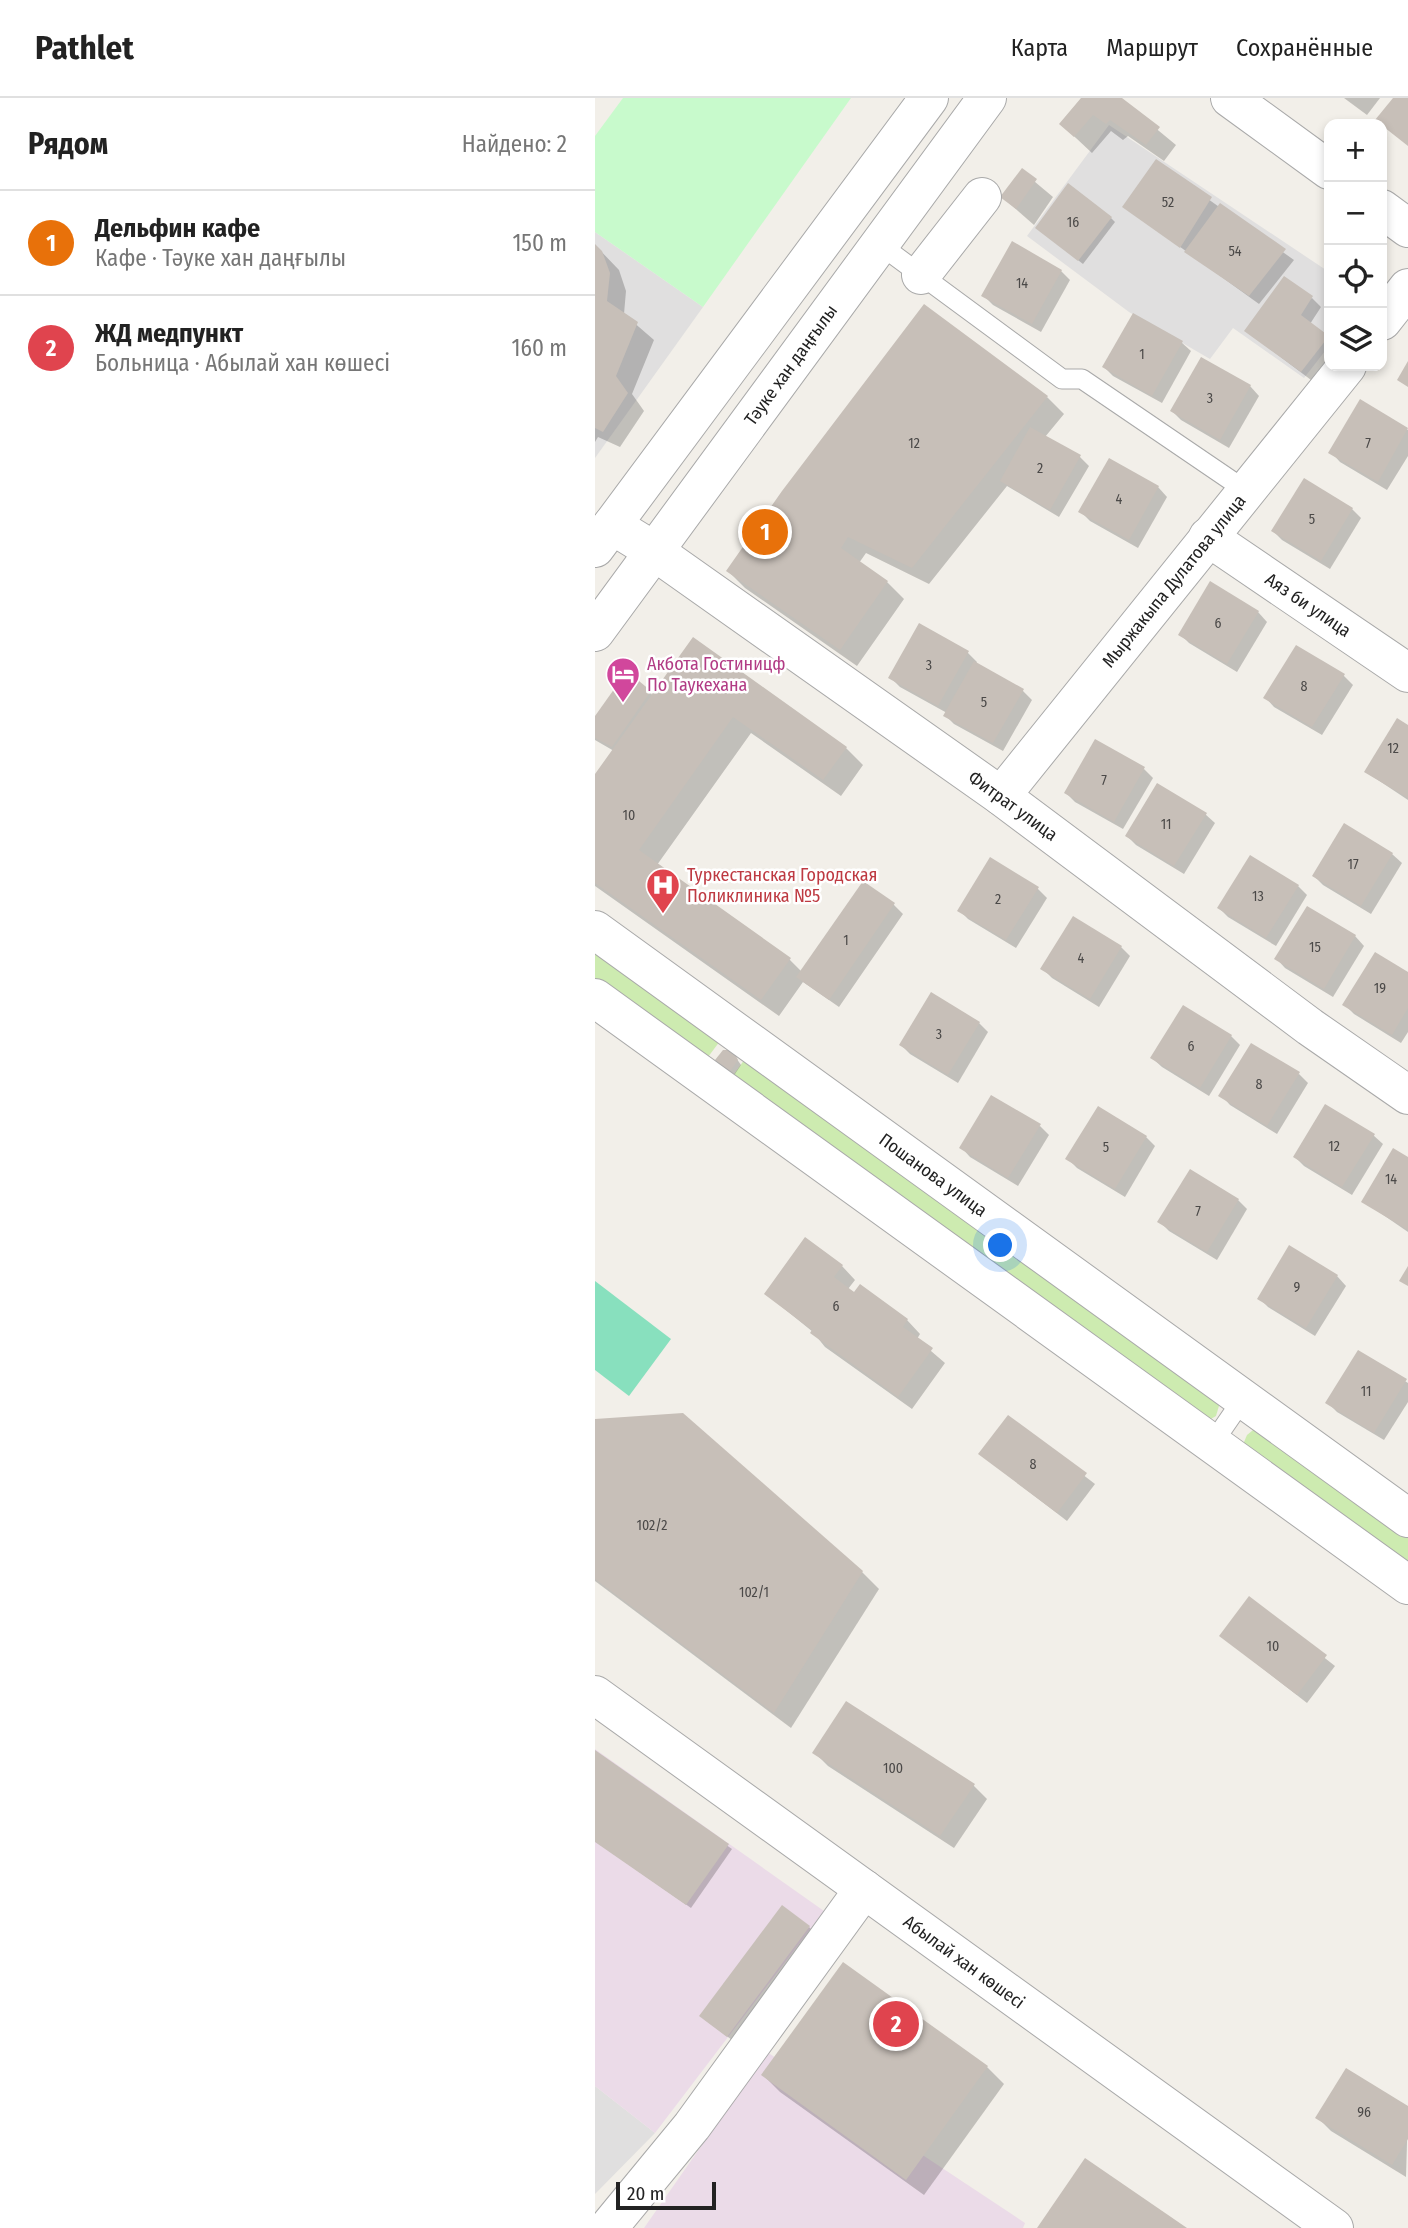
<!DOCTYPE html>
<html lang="ru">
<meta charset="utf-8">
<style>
:root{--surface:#fff;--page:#f6f6f6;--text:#222;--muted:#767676;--line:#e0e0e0;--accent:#7c3aed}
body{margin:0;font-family:"Fira Sans Condensed",sans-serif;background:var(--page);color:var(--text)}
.controls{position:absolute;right:21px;top:21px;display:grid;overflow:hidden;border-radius:14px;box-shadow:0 4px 10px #0003}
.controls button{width:63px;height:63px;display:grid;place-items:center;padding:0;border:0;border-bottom:2px solid var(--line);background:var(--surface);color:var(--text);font:35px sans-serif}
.scale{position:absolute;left:21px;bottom:18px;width:100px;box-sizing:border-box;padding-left:7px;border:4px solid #222;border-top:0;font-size:19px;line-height:24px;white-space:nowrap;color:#222;-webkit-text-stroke:5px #fff;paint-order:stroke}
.you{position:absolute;left:406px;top:1148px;width:24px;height:24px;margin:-18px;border:5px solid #fff;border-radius:50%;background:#1a73e8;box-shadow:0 0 0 10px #1a73e833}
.badge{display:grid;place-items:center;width:46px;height:46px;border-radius:50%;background:var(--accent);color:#fff;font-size:23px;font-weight:700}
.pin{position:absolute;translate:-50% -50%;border:4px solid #fff;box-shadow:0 2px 7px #0006}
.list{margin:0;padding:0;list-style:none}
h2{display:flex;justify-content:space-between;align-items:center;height:91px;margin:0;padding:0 28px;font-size:30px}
h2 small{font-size:23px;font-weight:400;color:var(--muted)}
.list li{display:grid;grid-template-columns:46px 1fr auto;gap:21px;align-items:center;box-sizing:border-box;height:105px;padding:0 28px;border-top:2px solid var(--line)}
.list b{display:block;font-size:26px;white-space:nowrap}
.list p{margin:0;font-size:23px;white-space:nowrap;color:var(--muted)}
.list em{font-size:23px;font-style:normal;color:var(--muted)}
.icon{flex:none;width:38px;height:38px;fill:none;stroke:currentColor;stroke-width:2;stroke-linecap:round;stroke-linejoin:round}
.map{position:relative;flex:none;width:813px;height:2130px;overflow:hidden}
header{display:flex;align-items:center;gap:42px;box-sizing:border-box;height:98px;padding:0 35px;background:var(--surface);border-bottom:2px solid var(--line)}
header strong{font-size:33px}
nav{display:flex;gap:38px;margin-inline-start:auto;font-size:24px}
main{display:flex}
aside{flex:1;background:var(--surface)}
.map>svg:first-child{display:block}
</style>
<header>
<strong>Pathlet</strong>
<nav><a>Карта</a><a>Маршрут</a><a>Сохранённые</a></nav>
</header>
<main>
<aside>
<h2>Рядом<small>Найдено: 2</small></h2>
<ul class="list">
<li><span class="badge" style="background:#e8710a">1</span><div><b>Дельфин кафе</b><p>Кафе · Тәуке хан даңғылы</p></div><em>150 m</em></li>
<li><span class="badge" style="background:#e0444e">2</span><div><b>ЖД медпункт</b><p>Больница · Абылай хан көшесі</p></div><em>160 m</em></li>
</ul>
</aside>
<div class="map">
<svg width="813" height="2130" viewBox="0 0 813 2130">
<rect width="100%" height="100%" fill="#f2efe9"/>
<g fill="#e0dfdf">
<path d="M514 27 734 174V248L709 280 638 230 615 261 534 214 432 138Z"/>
<path d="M0 134 108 209 0 360Z"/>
<path d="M0 1988 60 2035 0 2096Z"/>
</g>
<g fill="#ebdbe8">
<path d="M0 1651 229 1813 60 2035 0 1988Z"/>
<path d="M172 1954 430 2125 428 2130H49Z"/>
</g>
<g fill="#cdebb0">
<path d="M0 848 128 939 110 963 0 884Z"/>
<path d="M152 958 626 1301 621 1318 609 1325 135 982Z"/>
<path d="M663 1328 813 1436V1472L646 1351 652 1337Z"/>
</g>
<path fill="#c8facc" d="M28 0H256L108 209 0 134V38Z"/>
<path fill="#88e0be" d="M0 1183 76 1241 34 1298 0 1272Z"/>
<g fill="#0003">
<path d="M488 0H524L581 47 569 63 533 38 528 42 516 33 497 55 466 26Z"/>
<path d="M749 0H785L772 17Z"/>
<path d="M561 64 699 162 664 206 530 109Z"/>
<path d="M427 73 458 99 439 127 407 99Z"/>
<path d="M516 120 520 124 488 166 447 134Z"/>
<path d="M0 147 24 172 31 193 29 216 59 242 37 296 49 313 25 349 3 339 0 344Z"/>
<path d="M466 173 475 182 446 234 398 207 388 197Z"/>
<path d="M717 200 726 209 715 226 734 241V259L716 282 651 233Z"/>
<path d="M586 244 596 253 567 305 518 278 509 269Z"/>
<path d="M655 288 664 298 634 350 586 322 577 313Z"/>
<path d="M452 299 469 316 450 339 485 359 494 368 464 419 412 388 334 486 271 455 264 465 292 484 309 501 262 568 150 490 133 473Z"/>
<path d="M766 303 813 332V358L792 392 745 364 736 354Z"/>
<path d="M563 389 572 399 543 450 495 423 486 414Z"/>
<path d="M757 411 766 420 735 471 687 442 678 433Z"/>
<path d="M663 514 672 524 642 574 594 545 585 536Z"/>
<path d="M325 527 373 555 382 564 381 566 428 593 437 602 408 653 359 626 350 617 352 615 305 589 295 579Z"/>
<path d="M98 542 251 650 268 667 246 698 156 635 62 767 195 862 207 874 268 785 299 807 308 816 244 909 208 884 184 918 0 788V679L19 653 0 642V621L55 594 58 598Z"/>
<path d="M701 549 749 578 758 587 727 637 679 609 670 599Z"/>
<path d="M813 629V702L771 674Z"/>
<path d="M549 671 558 680 528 731 480 704 471 695Z"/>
<path d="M610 716 620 725 589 776 541 747 532 738Z"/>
<path d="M797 756 807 765 776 816 728 787 719 778Z"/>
<path d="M703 788 712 797 681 848 633 819 624 810Z"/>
<path d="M442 790 452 800 421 850 373 821 364 812Z"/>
<path d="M760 838 769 848 738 899 690 870 681 860Z"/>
<path d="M526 849 535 858 504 909 457 880 448 871Z"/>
<path d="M813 876V934L806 945 759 916 750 907Z"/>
<path d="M384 925 393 934 363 985 315 956 306 947Z"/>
<path d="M636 938 645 947 614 998 567 969 557 960Z"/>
<path d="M137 954 146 967 140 976H132Z"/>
<path d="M704 976 713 985 682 1036 635 1007 626 997Z"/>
<path d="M445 1028 454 1037 423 1088 375 1059 366 1049Z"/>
<path d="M778 1037 788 1046 757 1097 709 1068 700 1059Z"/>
<path d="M551 1039 560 1048 530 1099 482 1070 473 1061Z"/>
<path d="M813 1061V1134L768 1103Z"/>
<path d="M643 1102 652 1111 622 1162 574 1133 565 1124Z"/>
<path d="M247 1168 260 1182 253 1191 312 1222 325 1236 322 1241 350 1265 317 1311 230 1249 218 1234 171 1196Z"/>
<path d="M742 1178 751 1188 720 1238 673 1209 664 1200Z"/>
<path d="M763 1254 813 1285V1304L789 1342 742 1314 733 1305Z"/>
<path d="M413 1319 500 1386 472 1423 385 1356Z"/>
<path d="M0 1324 267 1474 284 1491 196 1630 0 1483Z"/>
<path d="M654 1501 740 1568 712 1605 626 1538Z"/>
<path d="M219 1654 378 1687 392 1701 359 1750 233 1668Z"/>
<path d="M0 1655 137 1751 96 1810 0 1743Z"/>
<path d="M214 1829 218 1833 137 1942 110 1922Z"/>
<path d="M392 1969 409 1986 329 2097 185 1994 168 1977Z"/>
<path d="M813 2010 811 2079 736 2033 723 2020Z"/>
</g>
<g fill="#c7bfb8">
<path d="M486 0H527L565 29 551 47 515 22 511 26 498 17 479 39 464 26Z"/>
<path d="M798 0H813V48L780 22Z"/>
<path d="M561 61 617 99 585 150 527 109Z"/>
<path d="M427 70 442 81 421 111 405 99Z"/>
<path d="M473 85 517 119 483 163 440 130Z"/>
<path d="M625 105 691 151 654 198 589 154Z"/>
<path d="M417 143 467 172 437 226 386 198Z"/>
<path d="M0 146 7 153 15 175 12 203 43 224 21 278 33 295 8 334 0 330Z"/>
<path d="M689 178 718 198 706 217 734 238 706 274 649 233Z"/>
<path d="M329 206 453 298 317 470 253 439 246 450 293 483 245 552 131 473 187 393Z"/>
<path d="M538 215 588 243 557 298 507 269Z"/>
<path d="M606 259 656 287 625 342 575 313Z"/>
<path d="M813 263V289L802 282Z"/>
<path d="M765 301 813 330 783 384 733 355Z"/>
<path d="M435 329 486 357 455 412 405 383Z"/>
<path d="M514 360 564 388 534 442 483 414Z"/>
<path d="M709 380 758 410 726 463 676 433Z"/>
<path d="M615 483 664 513 632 566 583 537Z"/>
<path d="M324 525 374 553 343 608 293 580Z"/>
<path d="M98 539 252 649 228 682 138 619 44 752 196 860 166 902 0 785V676Z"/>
<path d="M701 547 750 576 717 629 668 600Z"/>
<path d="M379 563 429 591 398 645 348 618Z"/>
<path d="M32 573 56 593 17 649 0 640V618Z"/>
<path d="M802 620 813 627V700L769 674Z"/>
<path d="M500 641 550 669 519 724 469 695Z"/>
<path d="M562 685 612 715 579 768 530 738Z"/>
<path d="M749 725 798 755 766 808 717 778Z"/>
<path d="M655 757 704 787 671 840 622 810Z"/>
<path d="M395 759 444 789 411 842 362 813Z"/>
<path d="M268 783 300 805 234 902 201 879Z"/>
<path d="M712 808 761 837 729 891 679 861Z"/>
<path d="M478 818 527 848 495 901 445 871Z"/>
<path d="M780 854 813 874V910L797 937 747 907Z"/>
<path d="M336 894 385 924 353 977 304 947Z"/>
<path d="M588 907 637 937 605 990 555 960Z"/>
<path d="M656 945 705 974 672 1028 623 998Z"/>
<path d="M128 952H138L143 962 136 972 126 973 120 962Z"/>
<path d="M396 997 446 1026 413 1080 364 1050Z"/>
<path d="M730 1006 780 1036 747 1089 698 1059Z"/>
<path d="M503 1008 552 1038 520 1091 470 1061Z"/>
<path d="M798 1050 813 1059V1132L766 1104Z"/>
<path d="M595 1071 644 1101 612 1154 562 1124Z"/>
<path d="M210 1139 248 1167 239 1179 259 1194 265 1186 313 1221 308 1229 338 1250 303 1299 215 1235 217 1232 169 1196Z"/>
<path d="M694 1147 743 1177 711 1230 662 1201Z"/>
<path d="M813 1168V1188L804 1183Z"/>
<path d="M763 1252 812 1281 779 1335 730 1305Z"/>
<path d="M88 1315 268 1473 179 1615 0 1481V1321Z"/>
<path d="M413 1317 492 1375 462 1415 383 1356Z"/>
<path d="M654 1498 732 1557 702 1597 624 1538Z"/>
<path d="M251 1603 380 1686 345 1738 217 1655Z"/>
<path d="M0 1652 134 1746 91 1807 0 1744Z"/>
<path d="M187 1807 215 1828 132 1939 104 1918Z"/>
<path d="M248 1864 393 1968 311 2082 166 1977Z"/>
<path d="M751 1970 813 2008V2041L797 2067 720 2020Z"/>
<path d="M490 2060 592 2130H442Z"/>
</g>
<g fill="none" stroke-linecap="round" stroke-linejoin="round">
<g stroke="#a9a9a9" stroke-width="21">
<g id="service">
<path d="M284 146 467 281H487L653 394"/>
<path d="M617 1346 648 1301"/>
</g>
</g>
<g stroke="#a9a9a9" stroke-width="40">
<g id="minor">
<path d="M326 177 387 99"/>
<path d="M787 223 813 190"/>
<path d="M17 427 59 453 406 698 715 929 813 997"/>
<path d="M613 439 813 575"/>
<path d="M406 698 752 268"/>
<path d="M0 832 813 1420"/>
<path d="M0 900 813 1487"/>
<path d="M0 1597 739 2130"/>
<path d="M13 2130 97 2028 269 1791"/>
</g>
</g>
<g stroke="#a9a9a9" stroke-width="40">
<g id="tertiary">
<path d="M635 0 734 72"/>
<path d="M787 111 813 130"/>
<path d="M0 450 334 0"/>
<path d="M0 534 392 0"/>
</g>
</g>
<use href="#service" stroke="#fff" stroke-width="19"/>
<use href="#minor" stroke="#fff" stroke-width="38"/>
<use href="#tertiary" stroke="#fff" stroke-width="38"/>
</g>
<defs>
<g id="hotel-pin" transform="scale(1.75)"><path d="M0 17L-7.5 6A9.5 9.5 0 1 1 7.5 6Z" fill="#d1479c" stroke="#fff"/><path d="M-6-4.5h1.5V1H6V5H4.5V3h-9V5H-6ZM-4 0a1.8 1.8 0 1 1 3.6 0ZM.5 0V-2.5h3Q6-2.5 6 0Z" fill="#fff"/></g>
<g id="hospital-pin" transform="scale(1.75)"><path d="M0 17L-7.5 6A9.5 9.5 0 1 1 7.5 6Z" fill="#e0444e" stroke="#fff"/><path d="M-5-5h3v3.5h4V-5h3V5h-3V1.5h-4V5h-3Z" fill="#fff"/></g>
</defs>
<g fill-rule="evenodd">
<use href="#hotel-pin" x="28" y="576"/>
<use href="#hospital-pin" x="68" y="787"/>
</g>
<g text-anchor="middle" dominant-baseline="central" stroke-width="5" stroke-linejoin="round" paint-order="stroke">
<g font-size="14" fill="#4b4948">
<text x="573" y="104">52</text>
<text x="478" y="124">16</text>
<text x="640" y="153">54</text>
<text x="427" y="185">14</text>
<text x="547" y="256">1</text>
<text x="615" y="300">3</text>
<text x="319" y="345">12</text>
<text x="773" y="345">7</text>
<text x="445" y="370">2</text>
<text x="524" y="401">4</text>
<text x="717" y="421">5</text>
<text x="623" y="525">6</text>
<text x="334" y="567">3</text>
<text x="709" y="588">8</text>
<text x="389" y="604">5</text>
<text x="798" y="650">12</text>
<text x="509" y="682">7</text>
<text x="34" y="717">10</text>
<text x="571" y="726">11</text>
<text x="758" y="766">17</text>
<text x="663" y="798">13</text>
<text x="403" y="801">2</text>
<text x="251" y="842">1</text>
<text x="720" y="849">15</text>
<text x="486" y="860">4</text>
<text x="785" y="890">19</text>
<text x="344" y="936">3</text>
<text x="596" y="948">6</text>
<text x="664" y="986">8</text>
<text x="739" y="1048">12</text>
<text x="511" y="1049">5</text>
<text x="796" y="1081">14</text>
<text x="603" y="1113">7</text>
<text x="702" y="1189">9</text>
<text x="241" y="1208">6</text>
<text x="771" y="1293">11</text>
<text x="438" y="1366">8</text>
<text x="57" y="1427">102/2</text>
<text x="159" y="1494">102/1</text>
<text x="678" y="1548">10</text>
<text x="298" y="1670">100</text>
<text x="769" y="2014">96</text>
</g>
<g font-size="18" fill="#222" stroke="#fff">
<text transform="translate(196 267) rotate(-54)">Тәуке хан даңғылы</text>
<text transform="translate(579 483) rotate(-51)">Мыржакыпа Дулатова улица</text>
<text transform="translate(713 507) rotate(34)">Аяз би улица</text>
<text transform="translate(418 708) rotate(36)">Фитрат улица</text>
<text transform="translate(338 1077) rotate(36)">Пошанова улица</text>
<text transform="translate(369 1864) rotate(36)">Абылай хан көшесі</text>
</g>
<g font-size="18" fill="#b23c85" stroke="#fff" text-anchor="start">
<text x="52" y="566">Акбота Гостиницф<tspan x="52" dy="21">По Таукехана</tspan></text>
</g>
<g font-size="18" fill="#be3a42" stroke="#fff" text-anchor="start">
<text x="92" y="777">Туркестанская Городская<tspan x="92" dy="21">Поликлиника №5</tspan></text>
</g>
</g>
</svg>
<div class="controls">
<button>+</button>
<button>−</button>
<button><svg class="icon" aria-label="locate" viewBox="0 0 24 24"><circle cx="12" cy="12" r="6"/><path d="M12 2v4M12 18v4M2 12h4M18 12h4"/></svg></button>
<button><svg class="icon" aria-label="layers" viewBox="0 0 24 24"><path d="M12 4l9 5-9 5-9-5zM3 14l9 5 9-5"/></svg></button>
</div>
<div class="scale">20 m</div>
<div class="you"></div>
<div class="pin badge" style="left:170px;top:434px;background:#e8710a">1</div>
<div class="pin badge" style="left:301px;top:1926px;background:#e0444e">2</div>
</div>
</main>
